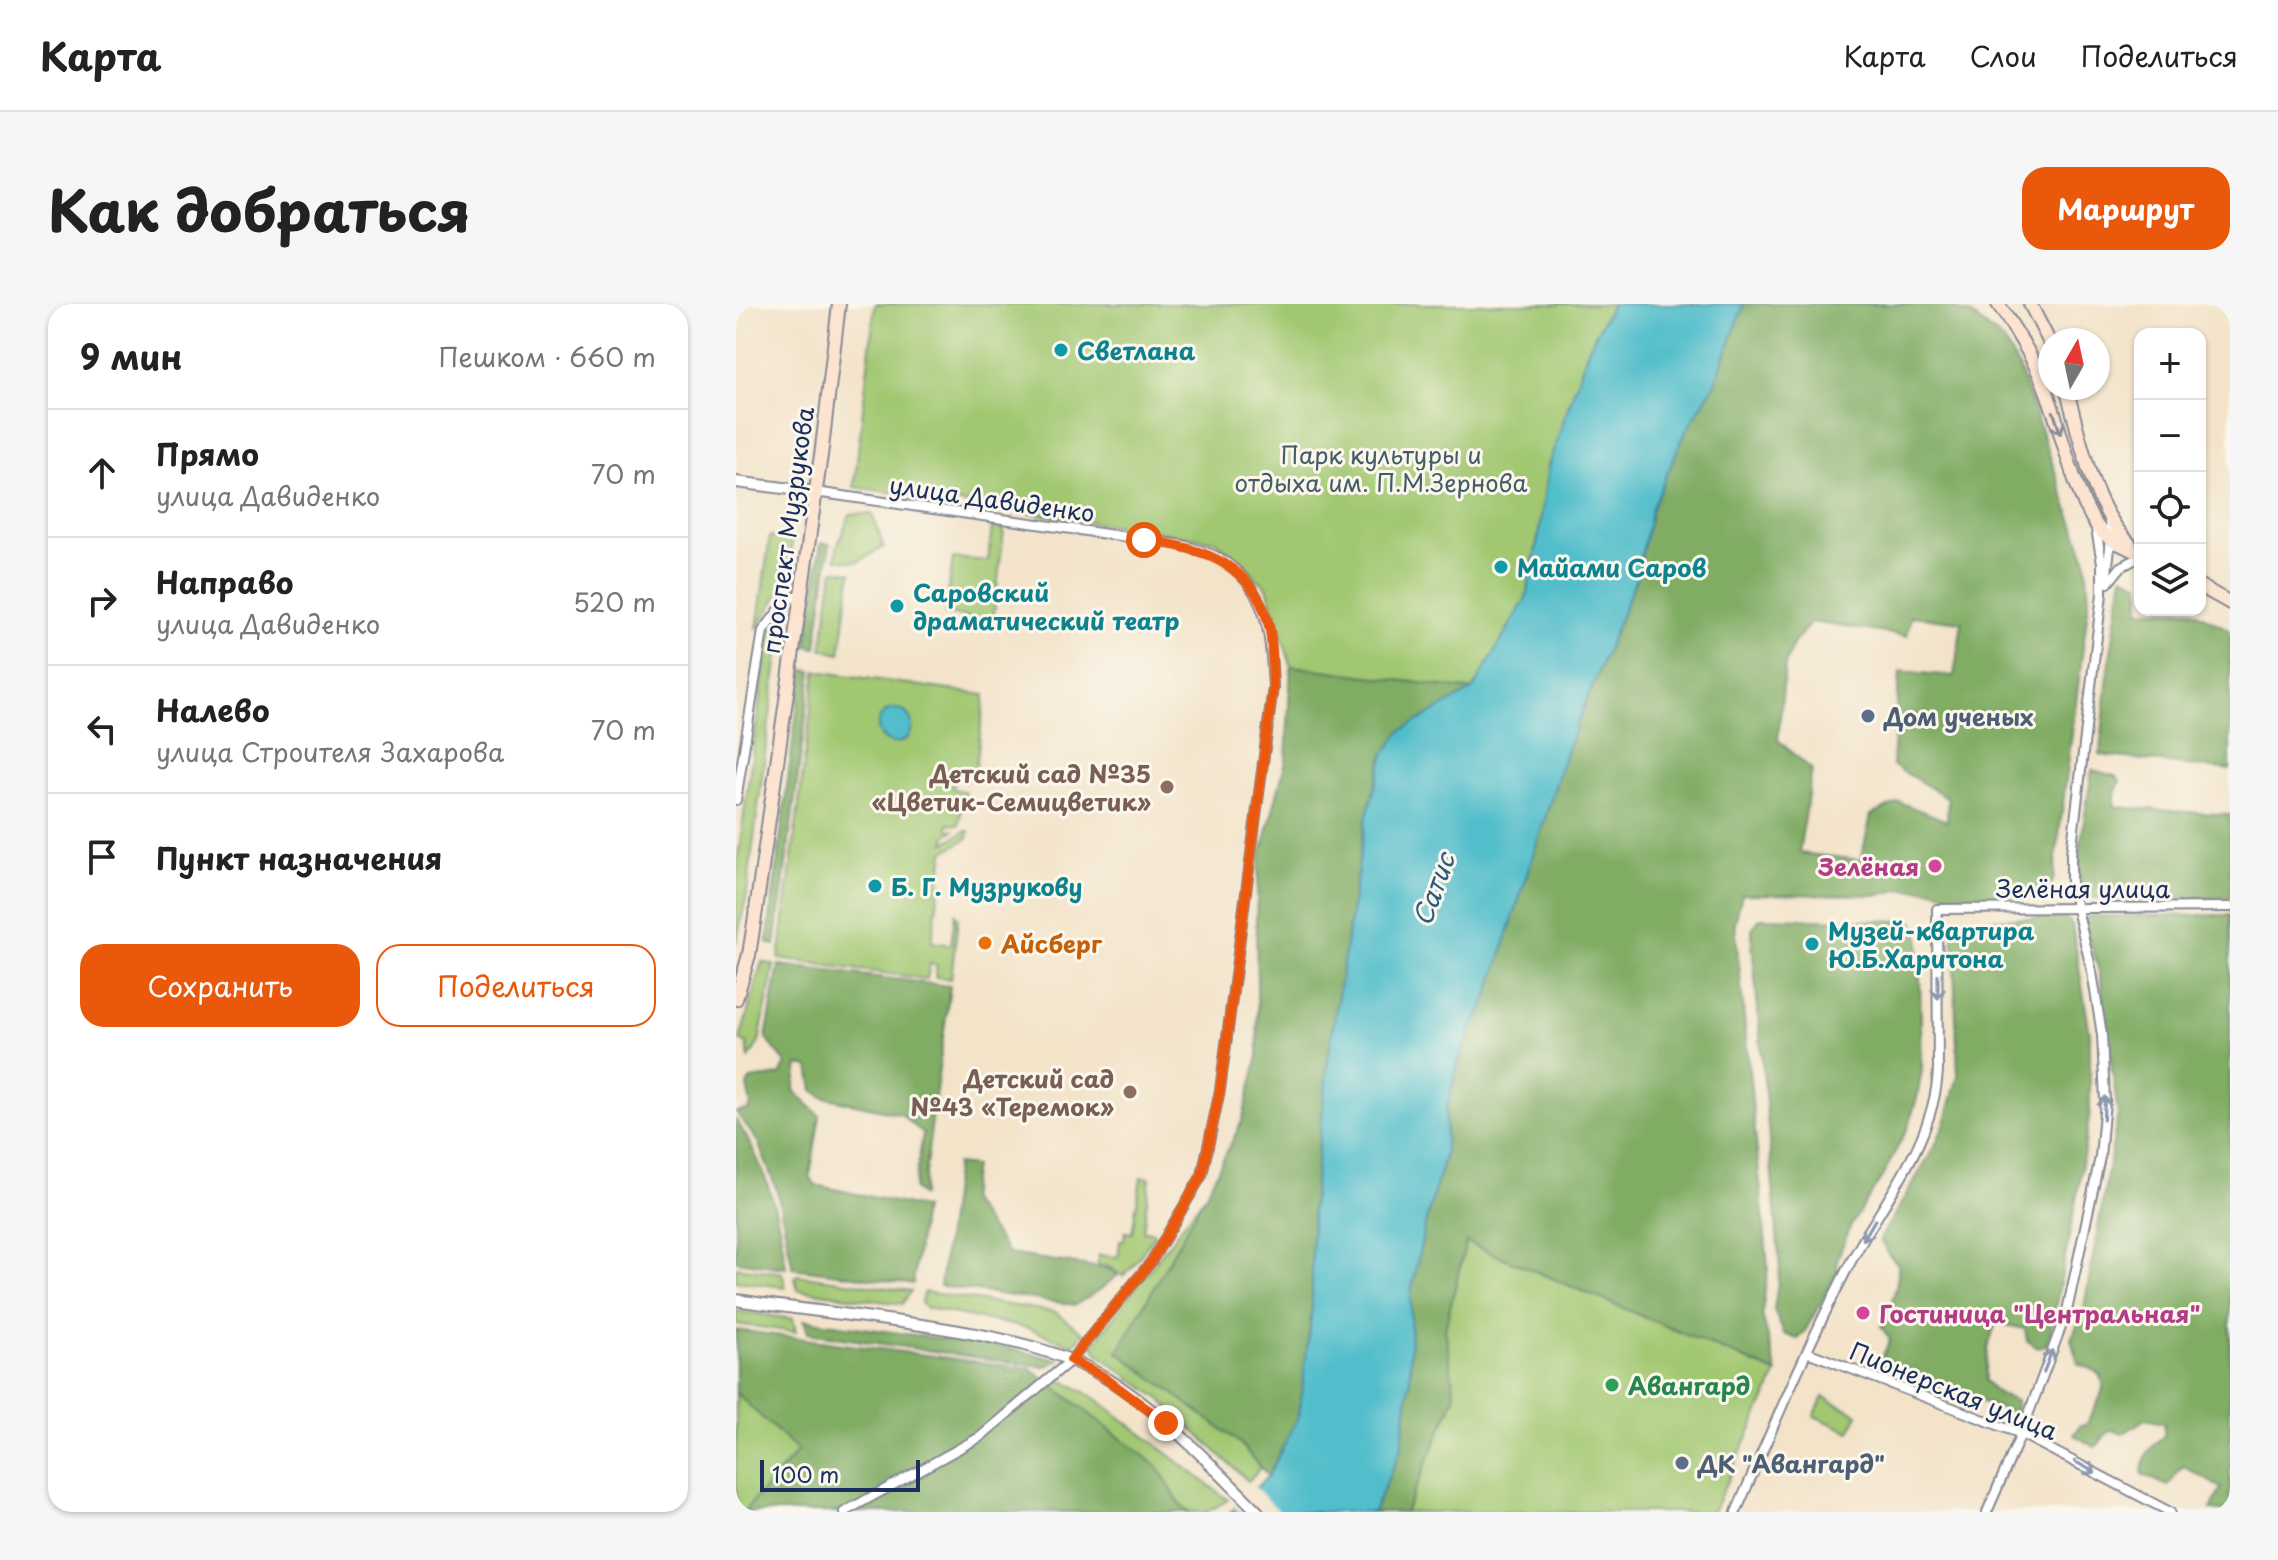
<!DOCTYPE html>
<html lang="ru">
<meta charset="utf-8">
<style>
:root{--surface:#fff;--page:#f6f6f6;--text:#222;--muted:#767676;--line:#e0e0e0;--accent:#ea580c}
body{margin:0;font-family:"Playpen Sans",sans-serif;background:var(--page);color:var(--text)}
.controls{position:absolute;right:24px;top:24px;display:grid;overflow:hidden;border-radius:16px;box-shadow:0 2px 6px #0004}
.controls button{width:72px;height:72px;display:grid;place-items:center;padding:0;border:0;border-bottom:2px solid var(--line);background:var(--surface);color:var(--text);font:40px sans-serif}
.compass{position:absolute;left:1302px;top:24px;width:72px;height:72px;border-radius:50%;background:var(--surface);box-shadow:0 2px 6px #0004;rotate:9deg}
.scale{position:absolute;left:24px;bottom:20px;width:160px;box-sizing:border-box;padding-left:8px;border:4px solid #1b2f5e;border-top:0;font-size:22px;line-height:28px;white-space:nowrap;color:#1b2f5e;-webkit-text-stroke:6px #fbf7ec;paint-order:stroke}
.stop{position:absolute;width:24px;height:24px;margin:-18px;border:6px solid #ea580c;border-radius:50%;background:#fff}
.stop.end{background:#ea580c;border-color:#fff;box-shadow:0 2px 8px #0008}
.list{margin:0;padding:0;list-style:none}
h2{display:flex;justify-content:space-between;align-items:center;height:104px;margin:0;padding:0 32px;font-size:34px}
h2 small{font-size:26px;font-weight:400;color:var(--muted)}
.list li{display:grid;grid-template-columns:52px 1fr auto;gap:24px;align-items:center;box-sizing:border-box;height:128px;padding:0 32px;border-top:2px solid var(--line)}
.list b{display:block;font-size:30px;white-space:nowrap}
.list p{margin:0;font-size:26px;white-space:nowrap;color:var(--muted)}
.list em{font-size:26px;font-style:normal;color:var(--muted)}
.actions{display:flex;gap:16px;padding:24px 32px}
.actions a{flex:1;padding:18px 0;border:2px solid var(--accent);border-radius:24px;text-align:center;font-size:28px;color:var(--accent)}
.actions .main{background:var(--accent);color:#fff}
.icon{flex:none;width:44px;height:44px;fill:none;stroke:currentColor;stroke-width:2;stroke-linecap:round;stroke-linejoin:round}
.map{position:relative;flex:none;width:1494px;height:1208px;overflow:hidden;border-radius:24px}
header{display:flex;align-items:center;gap:48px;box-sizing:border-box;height:112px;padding:0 40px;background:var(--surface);border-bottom:2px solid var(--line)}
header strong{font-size:38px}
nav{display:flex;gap:44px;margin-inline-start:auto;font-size:28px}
.intro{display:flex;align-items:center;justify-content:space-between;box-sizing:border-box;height:192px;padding:0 48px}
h1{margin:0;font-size:56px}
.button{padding:20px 36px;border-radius:24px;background:var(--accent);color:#fff;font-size:28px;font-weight:700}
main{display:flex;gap:48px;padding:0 48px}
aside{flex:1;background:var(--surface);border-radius:24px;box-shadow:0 2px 6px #0004}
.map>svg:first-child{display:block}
</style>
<header>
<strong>Карта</strong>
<nav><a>Карта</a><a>Слои</a><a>Поделиться</a></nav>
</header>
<div class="intro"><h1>Как добраться</h1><a class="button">Маршрут</a></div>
<main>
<aside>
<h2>9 мин<small>Пешком · 660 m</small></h2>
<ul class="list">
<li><svg class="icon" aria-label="ahead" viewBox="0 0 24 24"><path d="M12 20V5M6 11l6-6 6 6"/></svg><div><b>Прямо</b><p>улица Давиденко</p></div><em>70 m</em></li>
<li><svg class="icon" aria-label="right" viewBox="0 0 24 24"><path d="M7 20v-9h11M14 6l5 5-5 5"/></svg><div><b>Направо</b><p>улица Давиденко</p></div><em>520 m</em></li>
<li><svg class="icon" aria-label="left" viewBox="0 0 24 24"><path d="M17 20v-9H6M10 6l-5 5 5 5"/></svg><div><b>Налево</b><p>улица Строителя Захарова</p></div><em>70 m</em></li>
<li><svg class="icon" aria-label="arrive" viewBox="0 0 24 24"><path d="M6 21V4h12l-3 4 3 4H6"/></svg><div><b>Пункт назначения</b></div></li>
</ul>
<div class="actions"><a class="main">Сохранить</a><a>Поделиться</a></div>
</aside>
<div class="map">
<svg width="1494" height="1208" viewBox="0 0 1494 1208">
<rect width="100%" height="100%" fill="#fbf7ec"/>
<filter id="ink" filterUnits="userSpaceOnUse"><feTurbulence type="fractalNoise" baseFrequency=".0125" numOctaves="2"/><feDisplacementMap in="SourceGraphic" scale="16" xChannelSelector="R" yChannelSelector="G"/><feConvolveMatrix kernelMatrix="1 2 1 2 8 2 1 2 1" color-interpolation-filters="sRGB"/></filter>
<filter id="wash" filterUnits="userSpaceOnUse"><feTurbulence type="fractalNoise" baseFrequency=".006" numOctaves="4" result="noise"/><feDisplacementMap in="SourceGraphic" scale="32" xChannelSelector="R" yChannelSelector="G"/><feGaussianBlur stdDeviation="1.8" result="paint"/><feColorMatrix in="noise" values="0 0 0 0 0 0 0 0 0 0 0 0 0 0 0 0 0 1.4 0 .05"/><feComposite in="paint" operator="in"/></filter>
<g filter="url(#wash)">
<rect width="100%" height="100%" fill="#f3e3c9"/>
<g fill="#a1c771" stroke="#5e7b68" stroke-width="2">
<path d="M139 0H876L853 43 812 162 803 230 790 294 737 386 555 362 531 283 480 237 118 183Z"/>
<path d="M114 210H136L148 243 121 258 100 255 101 243Z"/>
<path d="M256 222 268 226 257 317 252 321H244L243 315 209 310 217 254 252 257Z"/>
<path d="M34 232 56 235 52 275 21 325Z"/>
<path d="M97 266 115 268 104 350 86 345Z"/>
<path d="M47 312 10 595 0 639V568L33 329Z"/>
<path d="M80 367 249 391 239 470 229 478 230 466 219 465 217 485 229 487 227 498 215 497 214 504 225 505 223 521 212 520V525L218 526 210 532 209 539 229 527H233L232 534 208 548 196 638 215 641 219 610 222 614 215 675 199 673 201 661 194 660 191 675 43 655Z"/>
<path d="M26 658 38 661 23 738 13 754 11 740 4 736Z"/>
<path d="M405 873 414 874 407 927 417 928 418 932 396 963 387 972 373 963 361 961 363 951 382 953 384 937H388L389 928 396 929Z"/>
<path d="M470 890 382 1048 504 1139 524 1164 512 1177 424 1095 363 1051 357 1041Z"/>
<path d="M730 938 1041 1069 977 1208H669L719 1093 709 1024Z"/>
<path d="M0 963 46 969 50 983 0 977Z"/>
<path d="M61 971 175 987 166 1000 62 986 59 974Z"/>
<path d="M188 988 319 1008 348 1029 339 1039 333 1040 292 1024 190 1004 185 999Z"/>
<path d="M0 1007 57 1015 60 1028 0 1020Z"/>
<path d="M315 1070 358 1093 492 1196 471 1208H454L446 1203 421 1162 316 1082 310 1075Z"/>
<path d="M0 1089 63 1147 7 1208H0Z"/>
<path d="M1087 1093 1122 1110 1114 1128 1078 1112Z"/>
</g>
<g fill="#80ac63" stroke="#4e6e60" stroke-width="2" fill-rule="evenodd">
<path d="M1008 0H1205L1234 10 1268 37 1284 66 1350 256 1353 297 1317 577 1306 592H1217L1197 586 1166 585 1143 591 1006 590 999 619 1032 963 1026 1010 1041 1069 730 938 709 1024 719 1093 669 1208H637L665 1145 674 1076 675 989 689 921 709 850 710 805 725 750 753 689 831 445 901 273 916 204 949 129 978 81ZM1175 312 1226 318 1218 372 1164 367 1156 461 1212 494 1211 517 1163 498 1135 511 1125 556 1063 549 1076 466 1042 436 1049 361 1057 340 1075 318 1171 332Z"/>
<path d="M85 239 94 240 80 344 70 342Z"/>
<path d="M1387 271 1404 280V306H1455L1494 326V466L1364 451 1373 361Z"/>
<path d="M555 362 737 386 684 416 648 450 630 515 593 748 576 904V1004L563 1112 532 1172 504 1139 382 1048 470 890 506 817 522 752 520 615 523 559 550 457Z"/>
<path d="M66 366 76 367 39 641 31 639Z"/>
<path d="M1356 466 1379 472 1384 477 1379 490V503L1494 511V594H1359C1354 591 1347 588 1345 582 1338 561 1353 490 1356 466Z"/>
<path d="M1494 611V1208L1475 1206 1485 1184 1447 1162 1432 1182 1406 1170C1406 1155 1416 1140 1428 1132V1119L1409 1115 1387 1130 1376 1126C1367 1129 1367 1138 1359 1143L1338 1131 1345 1121 1351 1120C1364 1091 1384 1072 1342 1060L1335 1035 1347 1009 1382 810 1364 671 1349 618 1353 612Z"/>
<path d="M1328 613 1336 620 1354 730V807L1343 880 1314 1032 1310 1041 1302 1044 1291 1037 1289 1025 1260 1019C1252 1038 1249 1056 1250 1077L1260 1088 1280 1097 1279 1110 1143 1060 1154 1036 1145 1022C1155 999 1163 985 1162 960L1152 950 1144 935 1199 842 1210 816 1222 772 1217 630 1222 616Z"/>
<path d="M1024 614 1176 617 1183 631 1186 766 1181 794 1172 823 1146 873 1115 921 1101 956 1102 967 1068 1029 1062 1035 1048 1030 1038 1006 1044 964 1016 639V625Z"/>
<path d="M43 661 214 682 186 892 178 885 187 830 165 810 87 793 77 786 73 763 62 761 58 787 84 812 74 872 79 881 187 904 177 980 57 964 41 887 22 838 0 808 12 806 15 801 11 782 15 775 44 771 50 759 30 734Z"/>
<path d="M0 816C30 861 43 910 50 964L0 957Z"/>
<path d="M220 860 238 862 233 895 273 950 373 965 382 971 362 987 339 1001 204 982Z"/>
<path d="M68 1016 267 1043 324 1056 308 1063 72 1029Z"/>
<path d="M0 1026 295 1065 421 1162 446 1203 454 1208H7L62 1147 0 1089Z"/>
</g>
<g fill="#52becb" stroke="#367694" stroke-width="2">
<path d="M876 0H1008L978 81 949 129 916 204 901 272 831 445 753 689 725 750 710 805 709 850 689 921 675 989 674 1076 665 1145 637 1208H494L532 1172 563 1112 576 1004V904L593 748 630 515 648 450 665 427 737 385 790 294 803 230 812 162 853 43Z"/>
<circle cx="159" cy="422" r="17"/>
</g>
<path fill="#f3e3c9" d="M517 1181 544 1208H504L497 1201Z"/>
</g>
<g filter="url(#ink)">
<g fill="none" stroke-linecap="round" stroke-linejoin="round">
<g stroke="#878994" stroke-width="12">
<g id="minor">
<path d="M79 188 447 241C459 245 473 248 483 254 533 283 534 332 537 383L484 786 466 871 415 958 335 1056 244 1133 108 1208"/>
<path d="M1370 278 1375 235 1373 216"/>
<path d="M1372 279 1385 263 1404 253"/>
<path d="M0 496 27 327 50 297 64 290"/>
<path d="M1071 1048 1285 1130 1434 1208"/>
<path d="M1000 1208C1035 1128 1069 1047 1109 969 1142 902 1198 843 1202 766L1201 605 1494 603"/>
<path d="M1251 1208 1285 1130 1331 1007 1364 853 1369 797 1366 731 1356 668 1335 580V550L1366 290V259L1360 225"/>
</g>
</g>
<g stroke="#878994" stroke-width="14">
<g id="tertiary">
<path d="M0 178 79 188"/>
<path d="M0 996C74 1007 149 1014 223 1027 273 1036 322 1046 367 1072 426 1107 474 1160 522 1208"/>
</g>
</g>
<g stroke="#878994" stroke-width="16">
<g id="secondary">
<path d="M1262 0C1283 31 1302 61 1314 97 1327 133 1341 201 1366 228 1376 238 1391 243 1404 249"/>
<path d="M1294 0 1314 39"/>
<path d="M1330 84C1345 134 1355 202 1394 240"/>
<path d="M1464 282 1494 299"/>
<path d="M0 695 13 651 20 606 86 144 103 0"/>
</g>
</g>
<use href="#minor" stroke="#fff" stroke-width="8"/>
<use href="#tertiary" stroke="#fff" stroke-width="10"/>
<use href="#secondary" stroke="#fde4d1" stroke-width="12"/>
</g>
<defs><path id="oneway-shaft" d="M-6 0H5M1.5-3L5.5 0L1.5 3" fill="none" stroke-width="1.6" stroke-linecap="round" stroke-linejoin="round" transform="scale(2)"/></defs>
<use stroke="#8c8a98" href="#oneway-shaft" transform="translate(1321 119) rotate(72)"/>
<g stroke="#8d97ae">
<use href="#oneway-shaft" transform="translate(1202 683) rotate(90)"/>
<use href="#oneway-shaft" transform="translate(1368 804) rotate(-87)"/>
<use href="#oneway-shaft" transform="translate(1133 926) rotate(120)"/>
<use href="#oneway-shaft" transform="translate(1312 1057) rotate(-69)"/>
<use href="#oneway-shaft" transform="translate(1349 1163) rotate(28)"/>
</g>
</g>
<g fill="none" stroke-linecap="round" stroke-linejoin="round" filter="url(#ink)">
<path stroke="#ea580c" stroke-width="10" d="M408 236C465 243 522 261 534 327 537 345 536 364 537 383L484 786 466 871 415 958 335 1056 366 1072 430 1119"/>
</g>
<g fill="#0f9aa8" stroke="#fbf7ec" stroke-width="3">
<circle cx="325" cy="46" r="8"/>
<circle cx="765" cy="263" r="8"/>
<circle cx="161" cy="302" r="8"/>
<circle cx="139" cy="582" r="8"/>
<circle cx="1076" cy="640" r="8"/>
</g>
<g fill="#5c6f8a" stroke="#fbf7ec" stroke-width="3">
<circle cx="1132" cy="412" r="8"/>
<circle cx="946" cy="1159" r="8"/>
</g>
<g fill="#8d6e63" stroke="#fbf7ec" stroke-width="3">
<circle cx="431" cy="483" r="8"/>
<circle cx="394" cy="788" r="8"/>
</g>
<g fill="#d1479c" stroke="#fbf7ec" stroke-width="3">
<circle cx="1199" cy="562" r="8"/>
<circle cx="1127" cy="1009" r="8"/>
</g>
<circle fill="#e8710a" stroke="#fbf7ec" stroke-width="3" cx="249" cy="639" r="8"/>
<circle fill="#2e9e5b" stroke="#fbf7ec" stroke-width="3" cx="876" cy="1081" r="8"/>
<g text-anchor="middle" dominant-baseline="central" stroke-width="6" stroke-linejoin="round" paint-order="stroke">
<g font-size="24" font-weight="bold" fill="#0d838f" stroke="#fbf7ec" text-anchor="start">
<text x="341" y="46">Светлана</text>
<text x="781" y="263">Майами Саров</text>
<text x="177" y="288">Саровский<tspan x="177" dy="28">драматический театр</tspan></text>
<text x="155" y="582">Б. Г. Музрукову</text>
<text x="1092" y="626">Музей-квартира<tspan x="1092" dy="28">Ю.Б.Харитона</tspan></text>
</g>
<g font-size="24" fill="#435d64" stroke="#fbf7ec">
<text x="645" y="150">Парк культуры и<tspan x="645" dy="28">отдыха им. П.М.Зернова</tspan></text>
</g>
<g font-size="24" fill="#1b2f5e" stroke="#fbf7ec">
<text transform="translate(256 194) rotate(8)">улица Давиденко</text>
<text transform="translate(51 226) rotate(-82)">проспект Музрукова</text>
<text x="1347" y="584">Зелёная улица</text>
<text transform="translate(1218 1086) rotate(22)">Пионерская улица</text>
</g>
<g font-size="24" font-weight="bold" fill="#4e5e75" stroke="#fbf7ec" text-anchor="start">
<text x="1148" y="412">Дом ученых</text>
<text x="962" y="1159">ДК "Авангард"</text>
</g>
<g font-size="24" font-weight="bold" fill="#785e54" stroke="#fbf7ec" text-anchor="end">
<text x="415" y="469">Детский сад №35<tspan x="415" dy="28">«Цветик-Семицветик»</tspan></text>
<text x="378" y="774">Детский сад<tspan x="378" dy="28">№43 «Теремок»</tspan></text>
</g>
<g font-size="24" font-weight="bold" fill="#b23c85" stroke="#fbf7ec" text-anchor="end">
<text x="1183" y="562">Зелёная</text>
<text x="1143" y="1009" text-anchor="start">Гостиница "Центральная"</text>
</g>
<g font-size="24" font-weight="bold" fill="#c56008" stroke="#fbf7ec" text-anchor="start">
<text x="265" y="639">Айсберг</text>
</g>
<g font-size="24" font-weight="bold" fill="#27864d" stroke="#fbf7ec" text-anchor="start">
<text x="892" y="1081">Авангард</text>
</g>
<g font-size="26" font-style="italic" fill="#2c5a7f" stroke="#fbf7ec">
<text transform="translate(697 585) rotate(-70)">Сатис</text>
</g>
</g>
</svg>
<div class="controls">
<button>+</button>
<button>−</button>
<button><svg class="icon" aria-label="locate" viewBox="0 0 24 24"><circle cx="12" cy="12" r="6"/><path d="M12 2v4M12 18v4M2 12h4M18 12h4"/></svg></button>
<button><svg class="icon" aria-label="layers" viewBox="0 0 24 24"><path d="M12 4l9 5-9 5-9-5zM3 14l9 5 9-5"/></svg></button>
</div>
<svg class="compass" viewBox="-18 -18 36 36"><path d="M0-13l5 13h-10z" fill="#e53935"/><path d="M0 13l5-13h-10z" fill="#767676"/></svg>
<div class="scale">100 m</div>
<div class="stop" style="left:408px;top:236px"></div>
<div class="stop end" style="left:430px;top:1119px"></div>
</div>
</main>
